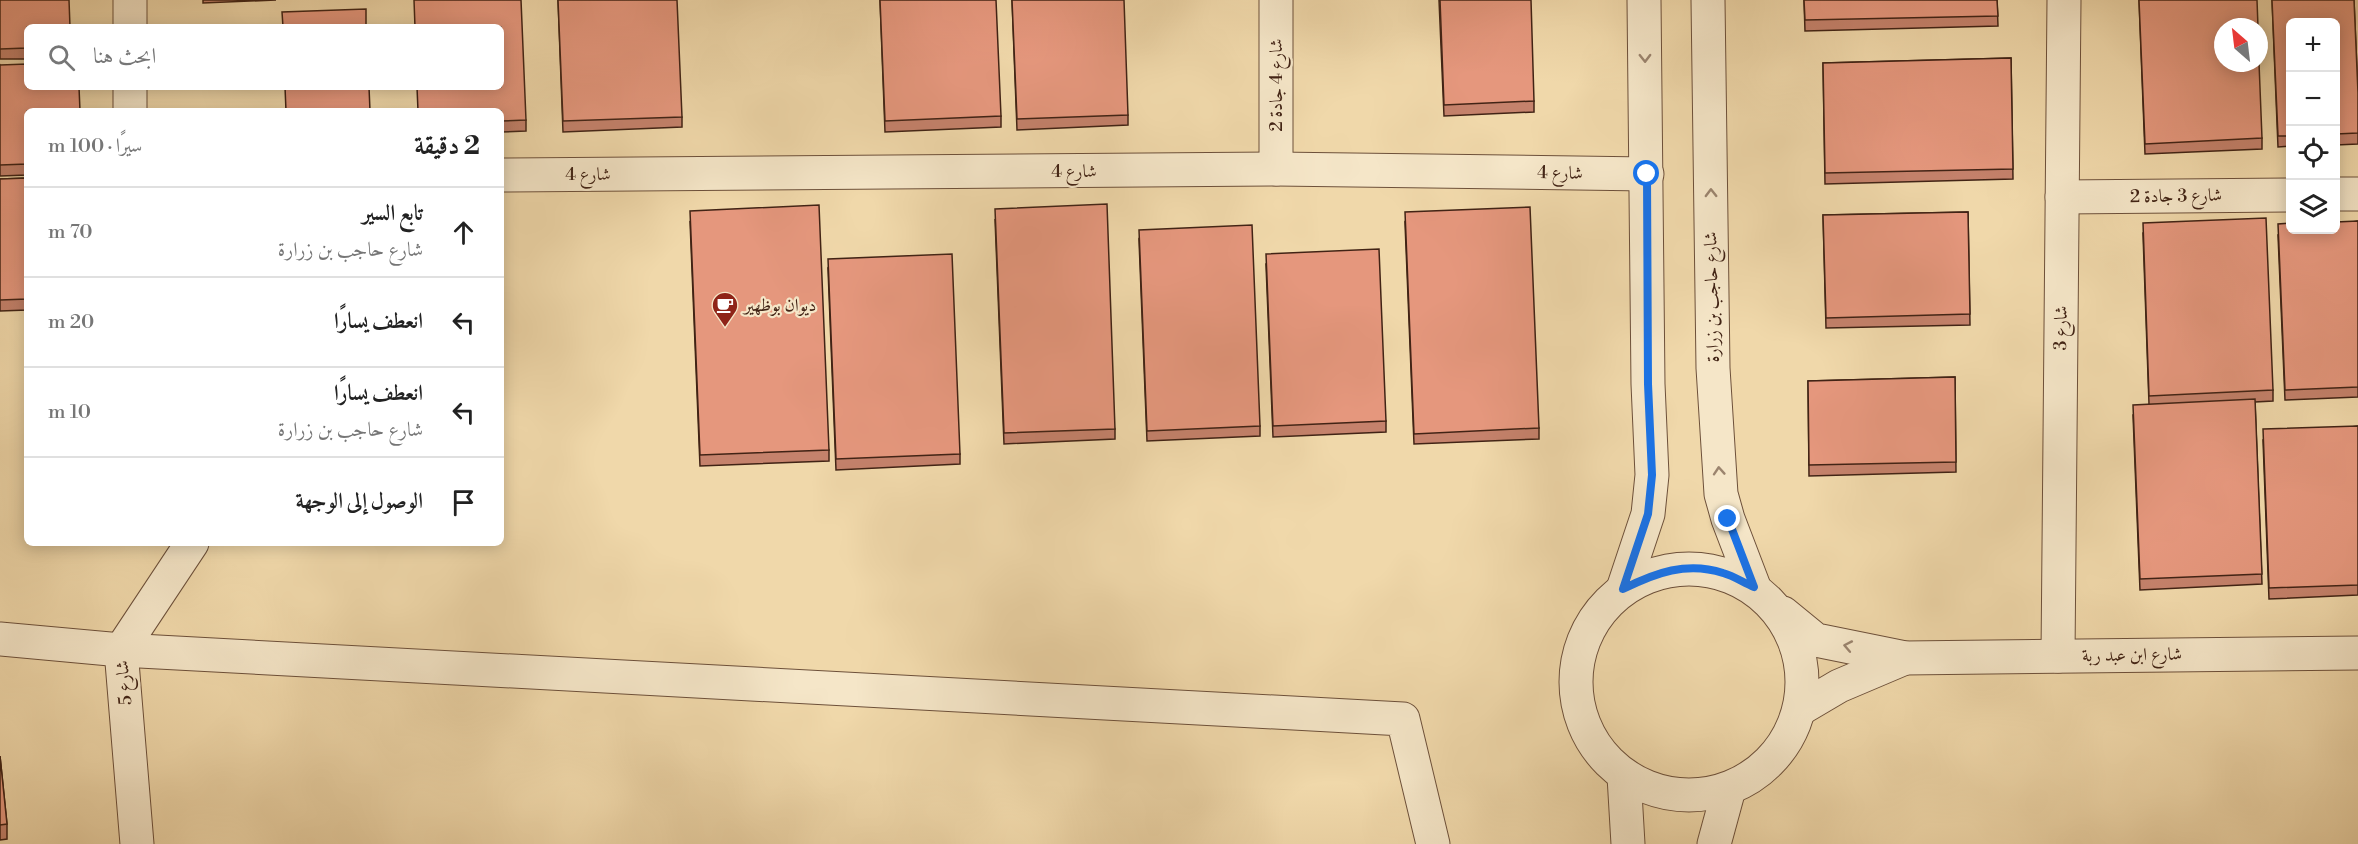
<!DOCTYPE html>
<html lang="ar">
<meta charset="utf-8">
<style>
:root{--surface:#fff;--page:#f2f2f2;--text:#222;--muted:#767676;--line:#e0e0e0}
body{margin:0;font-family:"Libre Bodoni",Amiri,serif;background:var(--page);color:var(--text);direction:rtl}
.controls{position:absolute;right:18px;top:18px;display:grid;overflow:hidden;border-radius:9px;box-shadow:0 3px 15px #0003}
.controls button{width:54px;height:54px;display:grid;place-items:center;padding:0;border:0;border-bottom:2px solid var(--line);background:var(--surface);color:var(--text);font:30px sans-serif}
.compass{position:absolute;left:2214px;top:18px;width:54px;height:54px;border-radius:50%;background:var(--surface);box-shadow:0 3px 15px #0003;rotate:332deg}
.stop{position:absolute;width:18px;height:18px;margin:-14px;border:4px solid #1a73e8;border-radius:50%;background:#fff}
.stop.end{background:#1a73e8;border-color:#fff;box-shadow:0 2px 6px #0008}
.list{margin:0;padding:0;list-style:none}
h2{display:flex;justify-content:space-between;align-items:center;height:78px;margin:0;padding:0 24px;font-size:26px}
h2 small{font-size:20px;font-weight:400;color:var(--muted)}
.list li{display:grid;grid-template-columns:39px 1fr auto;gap:18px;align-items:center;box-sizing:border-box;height:90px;padding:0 24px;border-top:2px solid var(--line)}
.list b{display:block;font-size:22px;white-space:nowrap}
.list p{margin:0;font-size:20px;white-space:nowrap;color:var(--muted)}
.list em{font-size:20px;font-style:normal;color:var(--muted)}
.icon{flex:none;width:33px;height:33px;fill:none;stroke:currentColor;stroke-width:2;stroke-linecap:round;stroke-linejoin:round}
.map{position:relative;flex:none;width:2358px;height:844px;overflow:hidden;direction:ltr}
.search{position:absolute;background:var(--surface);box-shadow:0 3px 15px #0003;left:24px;top:24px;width:480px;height:66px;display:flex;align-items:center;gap:15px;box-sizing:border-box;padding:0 21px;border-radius:9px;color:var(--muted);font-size:22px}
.panel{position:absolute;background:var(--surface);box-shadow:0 3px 15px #0003;left:24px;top:108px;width:480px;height:438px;border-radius:9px;direction:rtl}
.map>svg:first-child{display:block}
</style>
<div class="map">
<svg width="2358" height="844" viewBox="0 0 2358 844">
<rect width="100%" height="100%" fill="#f0d8aa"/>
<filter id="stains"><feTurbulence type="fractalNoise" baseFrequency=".00333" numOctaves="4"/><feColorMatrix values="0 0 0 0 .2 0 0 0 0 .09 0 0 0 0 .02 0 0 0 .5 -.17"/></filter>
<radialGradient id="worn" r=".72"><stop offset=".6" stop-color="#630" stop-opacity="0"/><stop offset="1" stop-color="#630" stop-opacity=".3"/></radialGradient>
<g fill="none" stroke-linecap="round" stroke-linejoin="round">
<g stroke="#6d503a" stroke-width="35">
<g id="minor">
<path d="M1276 0V169"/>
<path d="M1708 0 1713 368 1721 494 1728 519 1754 587"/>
<path d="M130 27V0"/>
<path d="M130 111V87"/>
<path d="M501 175 1276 169 1647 174"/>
<path d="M2336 194H2358"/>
<path d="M2062 197 2290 195"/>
<circle cx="1689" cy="682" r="113"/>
<path d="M1623 589 1648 514 1652 475 1648 384 1644 0"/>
<path d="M1783 613 1816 640 1905 658 2358 653"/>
<path d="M0 639 121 650 1403 719 1433 844"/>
<path d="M2058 656 2064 0"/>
<path d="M1800 709 1839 686 1905 658"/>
<path d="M1624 776 1628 844"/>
<path d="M137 844 121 650 192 543"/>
<path d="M1714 844 1729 789"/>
</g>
</g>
<use href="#minor" stroke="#f5e6c8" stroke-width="33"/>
</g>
<g fill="#c5826c" stroke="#412315" stroke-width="1.5">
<path d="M0 0 27 27V59H0Z"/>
<path d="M203 0H276L203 3Z"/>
<path d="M558 0 682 117V127L563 132Z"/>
<path d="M880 0 1001 116V127L885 132Z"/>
<path d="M1012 0 1128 115V125L1017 130Z"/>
<path d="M1439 0 1534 101V112L1444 116Z"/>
<path d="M1804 0H1997L1998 26 1805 31Z"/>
<path d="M2139 0 2262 138V149L2145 154Z"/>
<path d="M2272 0H2354L2358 93V144L2336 145V22H2290V146L2278 147Z"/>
<path d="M2011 58 2013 179 1825 184 1823 63Z"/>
<path d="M0 65 27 111V175L0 176Z"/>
<path d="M501 111 526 120V131L501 132Z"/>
<path d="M27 178V310L0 311V179Z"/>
<path d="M1968 212 1970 325 1826 328 1823 215Z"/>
<path d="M995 219 1115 429V439L1004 444Z"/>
<path d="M690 221 829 450V461L700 466Z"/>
<path d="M2358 221V397L2285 400 2278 235Z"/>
<path d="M1405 223 1539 428V439L1414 444Z"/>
<path d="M2143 234 2273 390V401L2255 402 2262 584 2140 590 2133 415 2149 404Z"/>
<path d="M1139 240 1260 426V436L1147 441Z"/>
<path d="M1266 265 1386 421V432L1273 437Z"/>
<path d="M828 269 960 454V464L836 470Z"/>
<path d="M1955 377 1956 472 1809 476 1808 381Z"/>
<path d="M2358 426V595L2269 599 2263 440Z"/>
<path d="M0 756 7 824V839L0 840Z"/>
</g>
<g fill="#e5977d" stroke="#412315" stroke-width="1.5">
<path d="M0 0H69L70 27H27V48L0 49Z"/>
<path d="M414 0H521L526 120 501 121V111H418L417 87H501V27H415Z"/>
<path d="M558 0H677L682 117 563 121Z"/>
<path d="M880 0H996L1001 116 885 121Z"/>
<path d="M1012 0H1124L1128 115 1017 119Z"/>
<path d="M1440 0H1531L1534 101 1444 105Z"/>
<path d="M1804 0H1997L1998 16 1805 20Z"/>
<path d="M2139 0H2257L2258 27H2223V63H2259L2262 138 2145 144Z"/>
<path d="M2272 0H2354L2358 93V133L2336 134V22H2290V136H2278Z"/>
<path d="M366 9V27H283L282 12Z"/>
<path d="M2011 58 2013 169 1825 173 1823 63Z"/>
<path d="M27 64V87H79L80 111H27V164L0 165V65Z"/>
<path d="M285 87H369L370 111H286Z"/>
<path d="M27 178V299L0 300V179Z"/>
<path d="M1107 204 1115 429 1004 433 995 209Z"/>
<path d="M819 205 829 450 700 455 690 211Z"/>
<path d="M1530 207 1539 428 1414 434 1405 212Z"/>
<path d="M1968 212 1970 314 1826 318 1823 215Z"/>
<path d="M2266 218 2273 390 2149 396 2143 223Z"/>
<path d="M2358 221V387L2285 390 2278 224 2290 223V230H2336V222Z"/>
<path d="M1252 225 1260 426 1147 431 1139 230Z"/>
<path d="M1379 249 1386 421 1273 426 1266 254Z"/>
<path d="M952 254 960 454 836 459 828 259Z"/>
<path d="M1955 377 1956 462 1809 465 1808 381Z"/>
<path d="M2255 399 2262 574 2140 579 2133 405Z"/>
<path d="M2358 426V585L2269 588 2263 429Z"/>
<path d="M0 756 7 824 0 825Z"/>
</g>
<defs><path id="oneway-chevron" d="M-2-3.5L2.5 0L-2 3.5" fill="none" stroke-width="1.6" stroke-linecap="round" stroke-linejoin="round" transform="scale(1.5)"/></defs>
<g stroke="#9b846e">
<use href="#oneway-chevron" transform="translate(1645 58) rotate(89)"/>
<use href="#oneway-chevron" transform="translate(1711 193) rotate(-91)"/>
<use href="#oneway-chevron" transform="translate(1719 471) rotate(-94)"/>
<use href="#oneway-chevron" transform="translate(1848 646) rotate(-169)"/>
</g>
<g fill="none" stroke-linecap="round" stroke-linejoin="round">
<path stroke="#1a73e8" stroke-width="8" d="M1647 174 1648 384 1652 475 1648 514 1623 589C1655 573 1687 561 1723 573 1734 576 1744 583 1754 587L1728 519"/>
</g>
<defs>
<g id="cafe-pin" transform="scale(1.35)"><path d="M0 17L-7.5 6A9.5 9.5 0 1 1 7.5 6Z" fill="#8f2418" stroke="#f5e6c8"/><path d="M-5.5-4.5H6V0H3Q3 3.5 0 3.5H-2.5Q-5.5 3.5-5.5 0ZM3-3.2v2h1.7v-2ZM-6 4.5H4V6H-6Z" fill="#fff"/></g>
</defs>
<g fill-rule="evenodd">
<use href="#cafe-pin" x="725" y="305"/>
</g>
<g text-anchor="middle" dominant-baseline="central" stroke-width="4.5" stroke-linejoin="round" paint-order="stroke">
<g font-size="18" fill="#412315" stroke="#f5e6c8">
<text transform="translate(1276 85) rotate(-90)">شارع 4 جادة 2</text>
<text x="1074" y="171">شارع 4</text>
<text transform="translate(1560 173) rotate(1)">شارع 4</text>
<text x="588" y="174">شارع 4</text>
<text transform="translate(2176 196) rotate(-1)">شارع 3 جادة 2</text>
<text transform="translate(1712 297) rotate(-91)">شارع حاجب بن زرارة</text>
<text transform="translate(2061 328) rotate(-89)">شارع 3</text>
<text transform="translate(2132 655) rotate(-1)">شارع ابن عبد ربة</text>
<text transform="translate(124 683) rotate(-95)">شارع 5</text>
</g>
<g font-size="18" fill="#412315" stroke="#f5e6c8" text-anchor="start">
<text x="744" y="305">ديوان بوظهير</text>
</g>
</g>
<rect width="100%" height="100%" filter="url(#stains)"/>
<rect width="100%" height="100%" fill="url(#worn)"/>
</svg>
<div class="controls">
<button>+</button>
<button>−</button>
<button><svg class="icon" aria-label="locate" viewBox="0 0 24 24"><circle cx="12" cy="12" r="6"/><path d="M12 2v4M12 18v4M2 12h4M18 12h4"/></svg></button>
<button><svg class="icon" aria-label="layers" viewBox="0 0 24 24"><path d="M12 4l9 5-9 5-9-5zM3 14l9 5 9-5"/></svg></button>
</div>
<svg class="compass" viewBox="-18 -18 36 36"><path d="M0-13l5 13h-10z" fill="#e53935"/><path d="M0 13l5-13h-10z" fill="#767676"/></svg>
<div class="stop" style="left:1647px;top:174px"></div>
<div class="stop end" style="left:1728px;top:519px"></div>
<div class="search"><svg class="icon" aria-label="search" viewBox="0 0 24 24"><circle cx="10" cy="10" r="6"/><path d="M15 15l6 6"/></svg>ابحث هنا</div>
<section class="panel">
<h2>2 دقيقة<small>سيرًا · 100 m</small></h2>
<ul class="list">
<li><svg class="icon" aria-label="ahead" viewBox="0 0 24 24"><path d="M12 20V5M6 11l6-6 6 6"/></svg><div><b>تابع السير</b><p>شارع حاجب بن زرارة</p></div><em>70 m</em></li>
<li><svg class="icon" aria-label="left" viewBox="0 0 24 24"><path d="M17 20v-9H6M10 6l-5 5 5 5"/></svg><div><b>انعطف يسارًا</b></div><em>20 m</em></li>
<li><svg class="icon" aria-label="left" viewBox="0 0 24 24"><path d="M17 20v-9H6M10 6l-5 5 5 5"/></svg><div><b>انعطف يسارًا</b><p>شارع حاجب بن زرارة</p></div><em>10 m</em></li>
<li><svg class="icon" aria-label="arrive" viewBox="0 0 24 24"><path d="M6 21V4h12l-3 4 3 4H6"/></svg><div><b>الوصول إلى الوجهة</b></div></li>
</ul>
</section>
</div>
